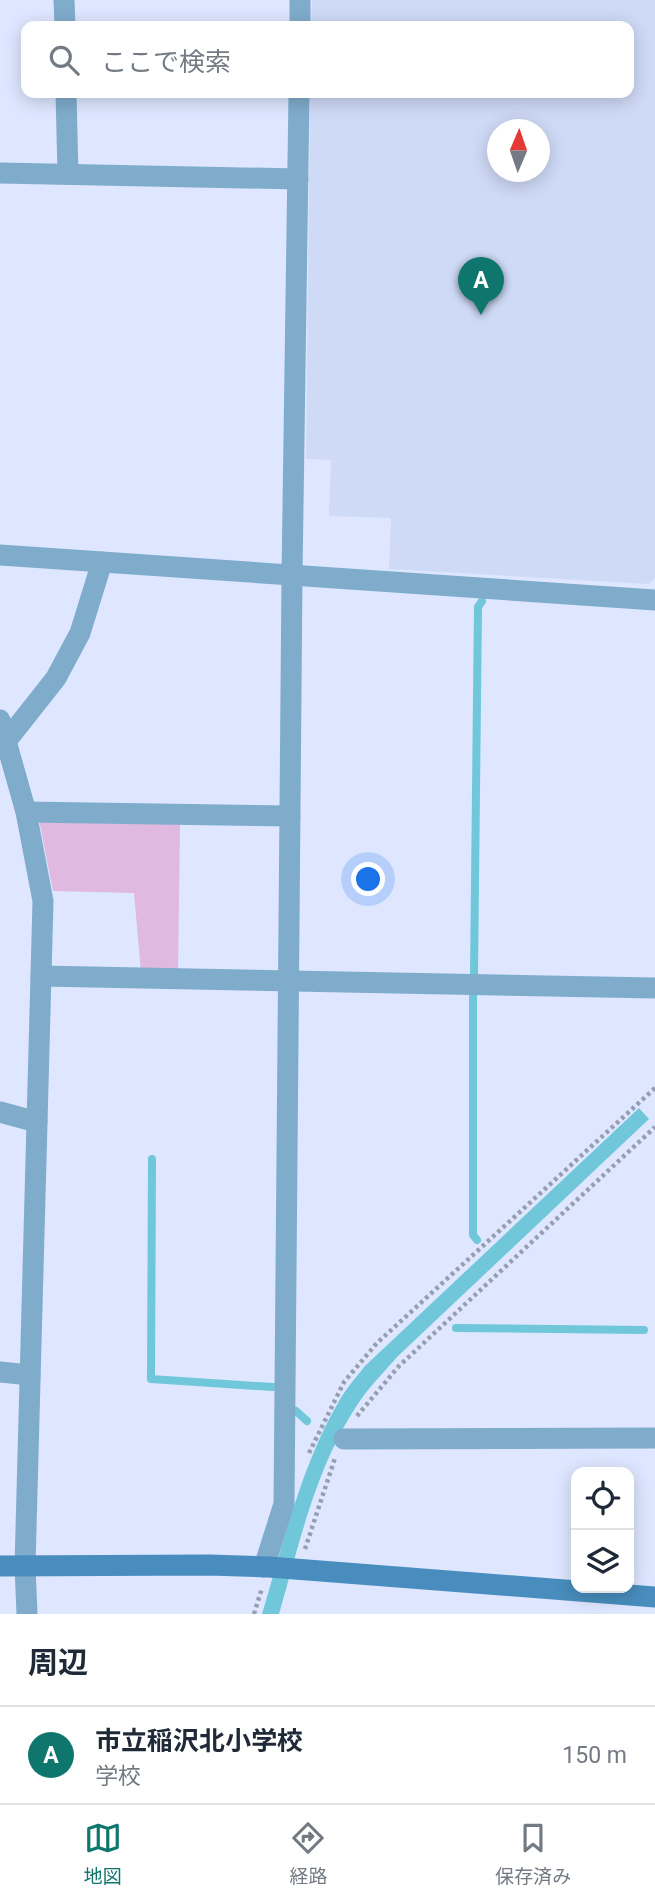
<!DOCTYPE html>
<html lang="ja">
<meta charset="utf-8">
<style>
:root{--surface:#fff;--page:#f6f6f7;--text:#1f2937;--muted:#747a83;--line:#e0e1e3;--accent:#0f766e}
body{margin:0;font-family:Roboto,"Noto Sans JP",sans-serif;background:var(--page);color:var(--text)}
.controls{position:absolute;right:21px;bottom:21px;display:grid;overflow:hidden;border-radius:14px;box-shadow:0 4px 18px #0003}
.controls button{width:63px;height:63px;display:grid;place-items:center;padding:0;border:0;border-bottom:2px solid var(--line);background:var(--surface);color:var(--text);font:35px sans-serif}
.compass{position:absolute;left:487px;top:119px;width:63px;height:63px;border-radius:50%;background:var(--surface);box-shadow:0 4px 18px #0003;rotate:2deg}
.you{position:absolute;left:369px;top:880px;width:24px;height:24px;margin:-18px;border:5px solid #fff;border-radius:50%;background:#1a73e8;box-shadow:0 0 0 10px #1a73e833}
.badge{display:grid;place-items:center;width:46px;height:46px;border-radius:50%;background:var(--accent);color:#fff;font-size:23px;font-weight:700}
.pin{position:absolute;translate:-50% -58px;filter:drop-shadow(0 2px 4px #0008)}
.pin::after{content:'';position:absolute;top:37px;width:24px;height:21px;background:inherit;clip-path:polygon(0 0,100% 0,50% 100%)}
.list{margin:0;padding:0;list-style:none}
h2{display:flex;justify-content:space-between;align-items:center;height:91px;margin:0;padding:0 28px;font-size:30px}
h2 small{font-size:23px;font-weight:400;color:var(--muted)}
.list li{display:grid;grid-template-columns:46px 1fr auto;gap:21px;align-items:center;box-sizing:border-box;height:98px;padding:0 28px;border-top:2px solid var(--line)}
.list b{display:block;font-size:26px;white-space:nowrap}
.list p{margin:0;font-size:23px;white-space:nowrap;color:var(--muted)}
.list em{font-size:23px;font-style:normal;color:var(--muted)}
.icon{flex:none;width:38px;height:38px;fill:none;stroke:currentColor;stroke-width:2;stroke-linecap:round;stroke-linejoin:round}
.map{position:relative;flex:none;width:655px;height:1614px;overflow:hidden}
.search{position:absolute;background:var(--surface);box-shadow:0 4px 18px #0003;left:21px;right:21px;top:21px;height:77px;display:flex;align-items:center;gap:18px;box-sizing:border-box;padding:0 24px;border-radius:14px;color:var(--muted);font-size:26px}
.sheet{height:189px;background:var(--surface)}
nav{display:flex;justify-content:space-around;align-items:center;box-sizing:border-box;height:98px;border-top:2px solid var(--line);background:var(--surface);font-size:19px;color:var(--muted)}
nav a{display:grid;justify-items:center;gap:4px}
nav .on{color:var(--accent)}
.map>svg:first-child{display:block}
</style>
<div class="map">
<svg width="655" height="1614" viewBox="0 0 655 1614">
<rect width="100%" height="100%" fill="#dee7ff"/>
<path fill="#cfdaf7" fill-rule="evenodd" d="M312 0H655V578L648 584 389 569 391 518 329 516 331 460 306 459 310 93H629V26H311ZM498 130H540V172H498Z"/>
<path fill="#dfb9df" d="M39 820 180 822 178 973 141 972 134 893 53 891Z"/>
<path fill="#6fc7d9" d="M639 1108 649 1119 397 1357C385 1371 372 1384 362 1398 317 1462 300 1541 279 1614H262C284 1541 302 1462 342 1396 349 1385 358 1375 365 1366Z"/>
<g fill="none" stroke-linecap="round" stroke-linejoin="round">
<g stroke="#6fc7d9" stroke-width="8">
<path d="M474 975 478 607 482 601"/>
<path d="M473 994V1235L477 1240"/>
<path d="M152 1159 151 1379 273 1387"/>
<path d="M456 1328 644 1330"/>
<path d="M296 1411 307 1421"/>
</g>
<g stroke="#979eb1" stroke-width="4.5" stroke-dasharray="3.5 3.5" stroke-linecap="butt">
<path d="M357 1416 399 1366 655 1127"/>
<path d="M309 1453 344 1382 377 1343 655 1088"/>
<path d="M305 1549 335 1458"/>
<path d="M254 1614 262 1588"/>
</g>
<g stroke="#80accc" stroke-width="21">
<path d="M64 0 65 26"/>
<path d="M300 26V0"/>
<path d="M66 93 68 174"/>
<path d="M0 173 298 179"/>
<path d="M0 555 655 600"/>
<path d="M0 720 26 812 43 901 25 1566 27 1614"/>
<path d="M0 749 56 678 80 633 102 562"/>
<path d="M26 812 290 816"/>
<path d="M41 976 655 988"/>
<path d="M0 1112 37 1122"/>
<path d="M0 1372 30 1375"/>
<path d="M344 1439 655 1438"/>
<path d="M264 1567 284 1504 292 575 299 93"/>
</g>
<path stroke="#488dbd" stroke-width="21" d="M0 1566 209 1565 269 1567 655 1597"/>
</g>
</svg>
<div class="controls">
<button><svg class="icon" aria-label="locate" viewBox="0 0 24 24"><circle cx="12" cy="12" r="6"/><path d="M12 2v4M12 18v4M2 12h4M18 12h4"/></svg></button>
<button><svg class="icon" aria-label="layers" viewBox="0 0 24 24"><path d="M12 4l9 5-9 5-9-5zM3 14l9 5 9-5"/></svg></button>
</div>
<svg class="compass" viewBox="-18 -18 36 36"><path d="M0-13l5 13h-10z" fill="#e53935"/><path d="M0 13l5-13h-10z" fill="#747a83"/></svg>
<div class="you"></div>
<div class="pin badge" style="left:481px;top:315px">A</div>
<div class="search"><svg class="icon" aria-label="search" viewBox="0 0 24 24"><circle cx="10" cy="10" r="6"/><path d="M15 15l6 6"/></svg>ここで検索</div>
</div>
<section class="sheet">
<h2>周辺<small></small></h2>
<ul class="list">
<li><span class="badge">A</span><div><b>市立稲沢北小学校</b><p>学校</p></div><em>150 m</em></li>
</ul>
</section>
<nav>
<a class="on"><svg class="icon" aria-label="map" viewBox="0 0 24 24"><path d="M3 6l6-2 6 2 6-2v14l-6 2-6-2-6 2zM9 4v14M15 6v14"/></svg>地図</a>
<a><svg class="icon" aria-label="directions" viewBox="0 0 24 24"><path d="M12 3l9 9-9 9-9-9zM9 14v-3h6M13 9l2 2-2 2"/></svg>経路</a>
<a><svg class="icon" aria-label="saved" viewBox="0 0 24 24"><path d="M7 4h10v16l-5-4-5 4z"/></svg>保存済み</a>
</nav>
